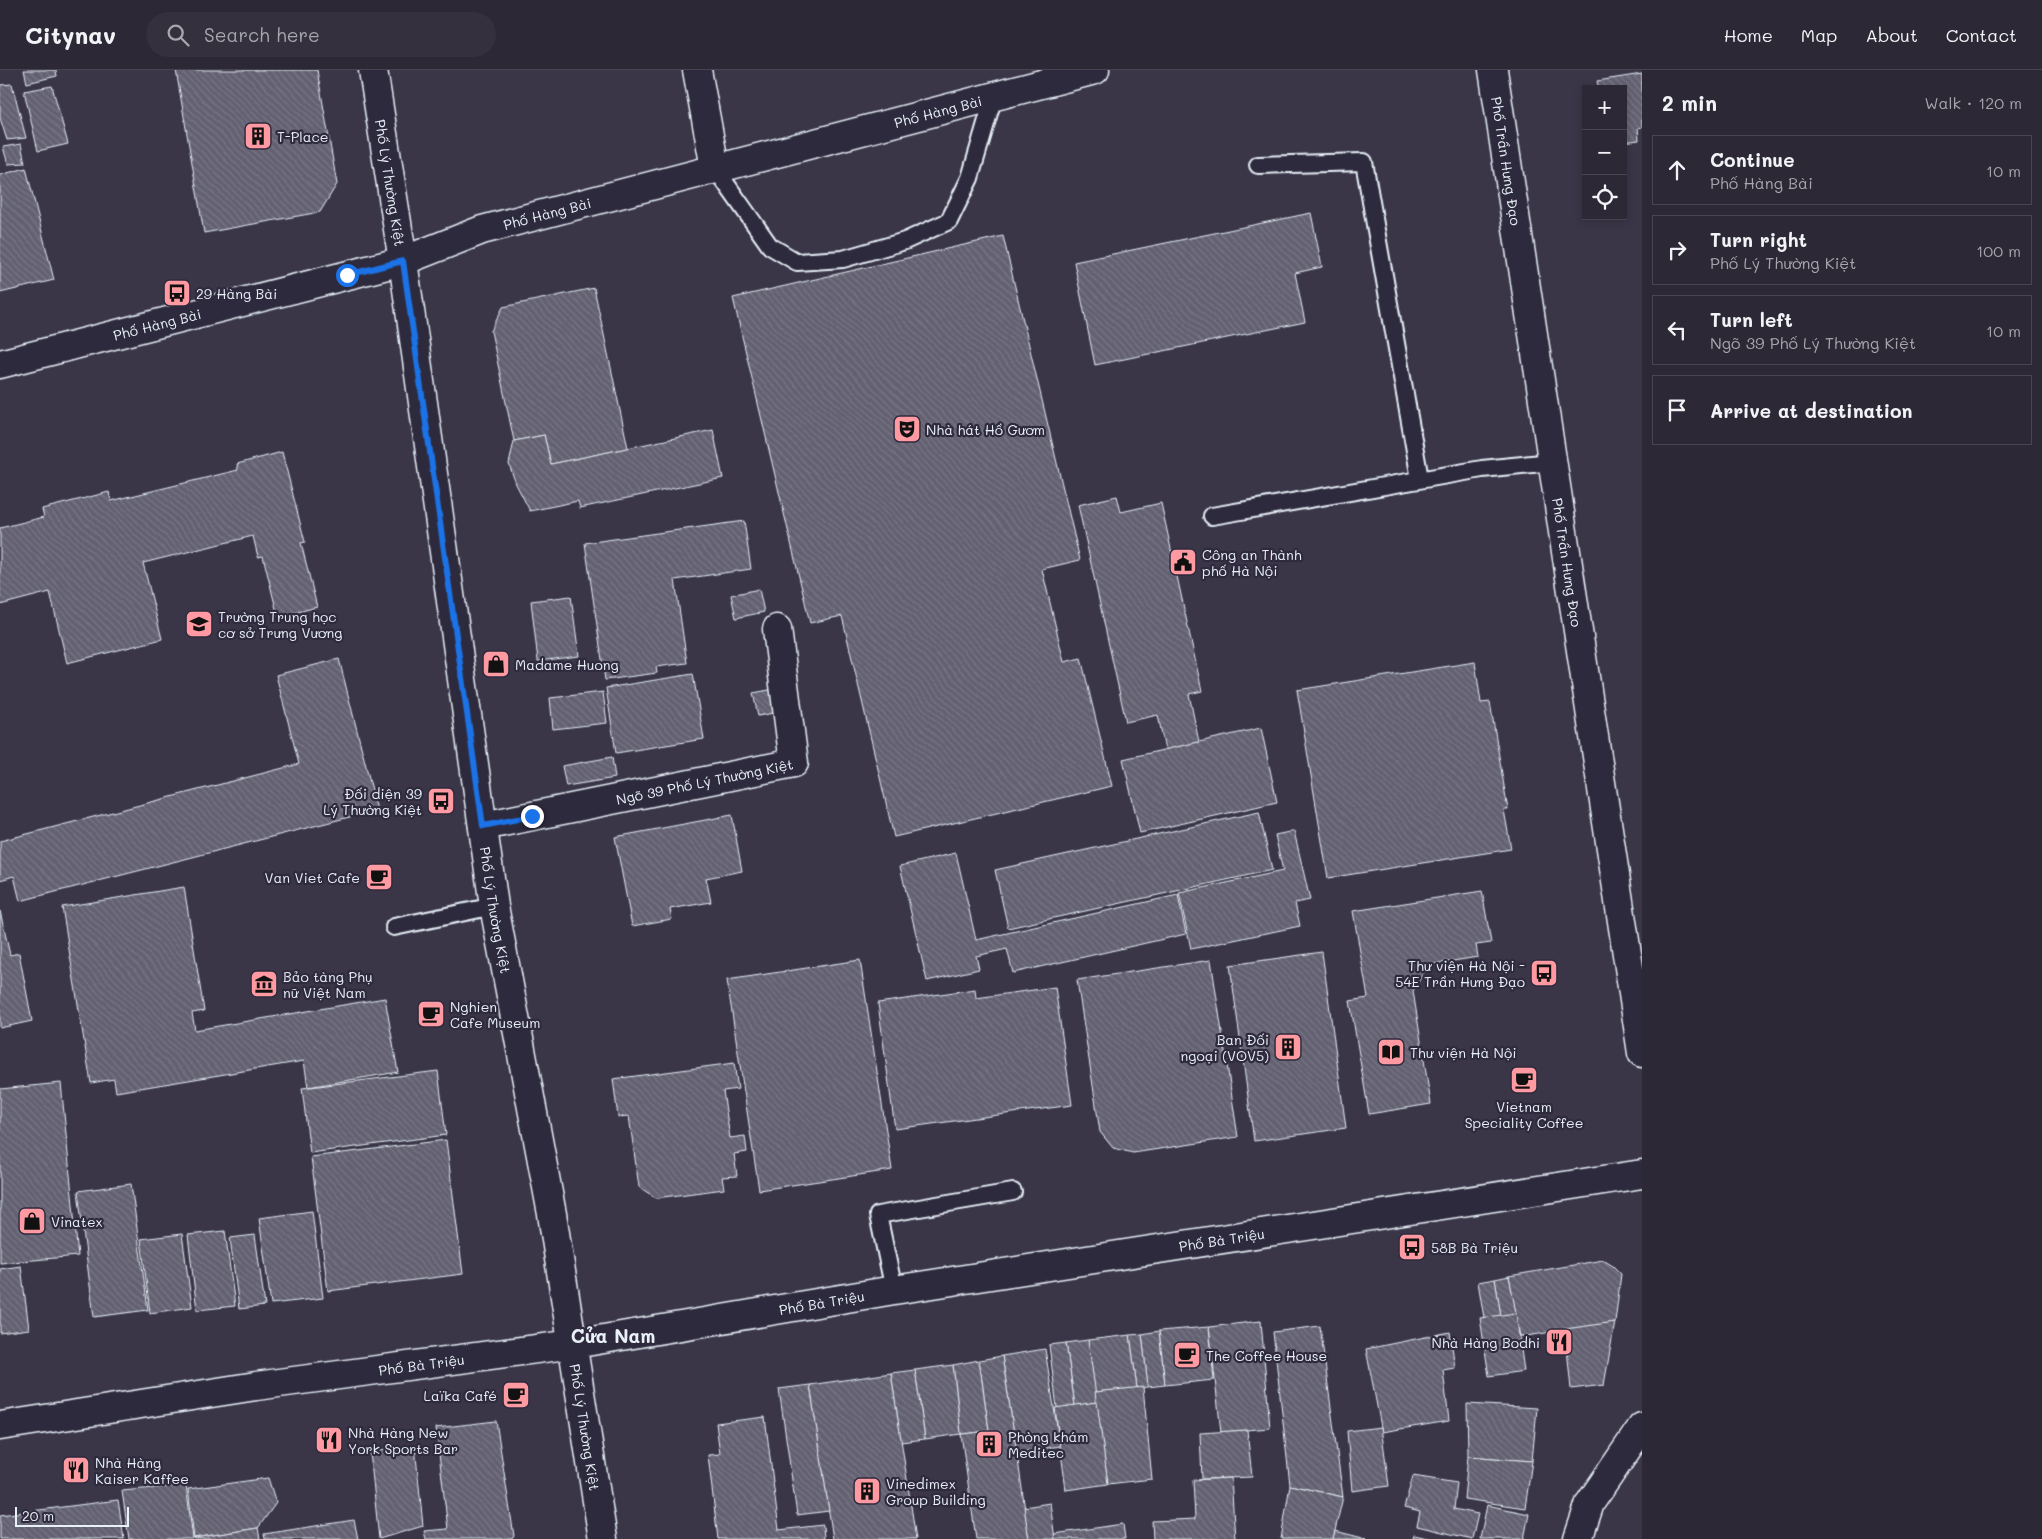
<!DOCTYPE html>
<meta charset="utf-8">
<style>
:root{--surface:#2c2836;--page:#34303e;--text:#f1f3f6;--muted:#a6a6ad;--line:#484451}
body{margin:0;font-family:Mali,sans-serif;background:var(--page);color:var(--text)}
.controls{position:absolute;right:15px;top:15px;display:grid;overflow:hidden;border-radius:0px;box-shadow:0 2px 8px #0003}
.controls button{width:45px;height:45px;display:grid;place-items:center;padding:0;border:0;border-bottom:1px solid var(--line);background:var(--surface);color:var(--text);font:25px sans-serif}
.scale{position:absolute;left:15px;bottom:12px;width:114px;box-sizing:border-box;padding-left:5px;border:2px solid #e8f1f8;border-top:0;font-size:14px;line-height:18px;white-space:nowrap;color:#e8f1f8;-webkit-text-stroke:4px #2f2a3d;paint-order:stroke}
.stop{position:absolute;width:15px;height:15px;margin:-11px;border:4px solid #1a73e8;border-radius:50%;background:#fff}
.stop.end{background:#1a73e8;border-color:#fff;box-shadow:0 1px 5px #0008}
.list{margin:0;padding:0;list-style:none}
h2{display:flex;justify-content:space-between;align-items:center;height:65px;margin:0;padding:0 20px;font-size:21px}
h2 small{font-size:16px;font-weight:400;color:var(--muted)}
.list li{display:grid;grid-template-columns:32px 1fr auto;gap:15px;align-items:center;box-sizing:border-box;height:70px;margin:0 10px 10px;padding:0 10px;border:1px solid var(--line);border-radius:0px}
.list b{display:block;font-size:19px;white-space:nowrap}
.list p{margin:0;font-size:16px;white-space:nowrap;color:var(--muted)}
.list em{font-size:16px;font-style:normal;color:var(--muted)}
.icon{flex:none;width:28px;height:28px;fill:none;stroke:currentColor;stroke-width:2;stroke-linecap:round;stroke-linejoin:round}
.map{position:relative;flex:none;width:1642px;height:1469px;overflow:hidden}
header{display:flex;align-items:center;gap:30px;box-sizing:border-box;height:70px;padding:0 25px;background:var(--surface);border-bottom:1px solid var(--line)}
header strong{font-size:24px}
nav{display:flex;gap:28px;margin-inline-start:auto;font-size:18px}
.search{width:350px;height:45px;background:var(--page);display:flex;align-items:center;gap:12px;box-sizing:border-box;padding:0 18px;border-radius:28px;color:var(--muted);font-size:19px}
main{display:flex}
aside{flex:1;background:var(--surface)}
.map>svg:first-child{display:block}
</style>
<header>
<strong>Citynav</strong>
<div class="search"><svg class="icon" aria-label="search" viewBox="0 0 24 24"><circle cx="10" cy="10" r="6"/><path d="M15 15l6 6"/></svg>Search here</div>
<nav><a>Home</a><a>Map</a><a>About</a><a>Contact</a></nav>
</header>
<main>
<div class="map">
<svg width="1642" height="1469" viewBox="0 0 1642 1469">
<defs>
<pattern id="building-back-hatch" width="6" height="6" patternUnits="userSpaceOnUse" patternTransform="scale(1.25)"><rect width="6" height="6" fill="#636171"/><path d="M-1 5l2 2M0 0l6 6M5-1l2 2" fill="none" stroke="#797886"/></pattern>
</defs>
<rect width="100%" height="100%" fill="#3a3648"/>
<filter id="ink" filterUnits="userSpaceOnUse"><feTurbulence type="fractalNoise" baseFrequency=".02" numOctaves="2"/><feDisplacementMap in="SourceGraphic" scale="10" xChannelSelector="R" yChannelSelector="G"/><feConvolveMatrix kernelMatrix="1 2 1 2 8 2 1 2 1" color-interpolation-filters="sRGB"/></filter>
<g filter="url(#ink)">
<g fill="url(#building-back-hatch)" stroke="#e8f1f8">
<path d="M24 0H56L57 6 27 13Z"/>
<path d="M176 0H317L337 114 320 142 204 163Z"/>
<path d="M1642 4V57L1638 58 1639 70 1623 72V19H1599L1597 11Z"/>
<path d="M12 14 26 68 7 70 0 48V15Z"/>
<path d="M52 16 68 74 38 81 24 21Z"/>
<path d="M21 74 25 93 8 94 3 77Z"/>
<path d="M26 98 54 210 0 223V105Z"/>
<path d="M1311 143 1322 197 1295 203 1305 252 1095 295 1074 192Z"/>
<path d="M1003 166 1080 490 1042 499 1064 592 1081 588 1112 716 894 767 842 546 810 553 733 228Z"/>
<path d="M594 218 628 378 551 394 544 365 514 371 491 261 503 237Z"/>
<path d="M713 360 723 408 580 438 578 431 530 441 516 414 509 394 514 371 544 365 551 394Z"/>
<path d="M282 382 305 472 301 473 317 537 278 547 263 486 258 487 253 466 143 493 162 569 67 593 50 522 0 535V458L44 447 42 439 109 422 111 431 238 400 237 394Z"/>
<path d="M1117 426 1121 442 1161 433 1202 621 1189 624 1199 672 1165 680 1158 645 1126 652 1078 435Z"/>
<path d="M744 451 751 499 675 510 687 593 656 597 657 603 605 610 585 473Z"/>
<path d="M759 519 764 542 736 548 731 525Z"/>
<path d="M571 526 579 586 538 591 531 531Z"/>
<path d="M339 589 377 740 20 831 14 806 0 810V771L299 694 276 605Z"/>
<path d="M1475 592 1481 633 1490 632 1508 740H1504L1511 779 1328 808 1297 620Z"/>
<path d="M693 604 704 669 616 683 606 618Z"/>
<path d="M780 618 784 641 758 646 753 623Z"/>
<path d="M603 622 607 653 553 659 550 628Z"/>
<path d="M1261 658 1277 732 1140 763 1123 689Z"/>
<path d="M612 687 615 708 566 716 562 696Z"/>
<path d="M1259 742 1272 800 1008 858 995 800Z"/>
<path d="M732 745 742 801 706 808 711 832 670 839 672 849 632 856 615 767Z"/>
<path d="M1294 761 1310 830 1295 833 1300 856 1191 879 1179 823 1283 801 1275 765Z"/>
<path d="M956 783 976 870 1178 825 1186 864 1013 903 1007 879 976 886 979 899 927 911 900 796Z"/>
<path d="M184 817 204 941 192 943 195 960 385 928 398 1002 308 1017 304 991 116 1022 114 1009 91 1013 62 837Z"/>
<path d="M1482 821 1491 873 1476 875 1478 887 1428 895 1413 921 1431 1034 1369 1044 1350 931 1368 928 1353 841Z"/>
<path d="M0 841 10 885 19 883 32 951 0 958Z"/>
<path d="M1322 882 1346 1058 1254 1071 1230 895Z"/>
<path d="M860 890 892 1100 759 1120 727 910Z"/>
<path d="M1211 890 1238 1067 1133 1083 1113 1078 1100 1062 1077 910Z"/>
<path d="M1055 917 1072 1035 895 1059 878 933 975 919 976 928Z"/>
<path d="M734 993 738 1019 723 1021 730 1068 745 1066 747 1082 734 1084 737 1106 722 1107 724 1119 656 1128 639 1117 629 1046 618 1047 613 1009Z"/>
<path d="M438 1001 446 1065 310 1083 302 1018Z"/>
<path d="M61 1013 78 1186 0 1193V1019Z"/>
<path d="M446 1070 463 1204 328 1221 311 1087Z"/>
<path d="M131 1114 148 1240 94 1247 78 1121Z"/>
<path d="M312 1141 323 1228 271 1234 259 1148Z"/>
<path d="M225 1161 235 1236 197 1240 188 1165Z"/>
<path d="M182 1164 192 1237 150 1243 141 1169Z"/>
<path d="M255 1165 265 1236 239 1239 230 1168Z"/>
<path d="M1603 1190 1613 1196 1621 1204 1615 1252 1520 1267 1509 1206Z"/>
<path d="M21 1196 29 1259 0 1263V1199Z"/>
<path d="M1509 1206 1516 1243 1501 1246 1495 1209Z"/>
<path d="M1495 1209 1501 1246 1484 1248 1478 1212Z"/>
<path d="M1516 1243 1524 1301 1489 1306 1480 1248Z"/>
<path d="M1261 1251 1270 1358 1221 1362 1209 1257Z"/>
<path d="M1615 1252 1604 1315 1571 1319 1565 1259Z"/>
<path d="M1320 1256 1343 1427 1290 1415 1273 1262Z"/>
<path d="M1209 1257 1214 1310 1165 1315 1159 1261Z"/>
<path d="M1159 1261 1165 1315 1148 1317 1142 1264Z"/>
<path d="M1450 1262 1455 1298 1443 1300 1449 1351 1382 1362 1366 1279Z"/>
<path d="M1142 1264 1148 1317 1137 1318 1130 1265Z"/>
<path d="M1130 1265 1137 1318 1095 1322 1088 1270Z"/>
<path d="M1088 1270 1097 1332 1075 1336 1066 1273Z"/>
<path d="M1066 1273 1075 1336 1057 1338 1049 1275Z"/>
<path d="M1045 1279 1060 1376 1017 1383 1002 1286Z"/>
<path d="M1002 1286 1017 1383 1029 1469H976L961 1364 989 1361 979 1290Z"/>
<path d="M979 1290 989 1361 961 1364 953 1295Z"/>
<path d="M953 1295 961 1364 925 1369 915 1300Z"/>
<path d="M915 1300 925 1369 901 1372 891 1303Z"/>
<path d="M891 1303 916 1469H833L810 1315Z"/>
<path d="M810 1315 829 1441 797 1445 779 1319Z"/>
<path d="M1143 1317 1152 1409 1108 1414 1095 1322Z"/>
<path d="M1097 1332 1108 1414 1066 1420 1055 1338Z"/>
<path d="M1467 1334 1537 1338 1532 1391 1468 1386Z"/>
<path d="M765 1347 779 1460 823 1455 824 1469H718L708 1385 720 1384 716 1353Z"/>
<path d="M496 1351 514 1466 512 1469H426L424 1461 448 1459 436 1358Z"/>
<path d="M1381 1357 1389 1416 1352 1421 1347 1361Z"/>
<path d="M1247 1360 1252 1407 1202 1409 1200 1363Z"/>
<path d="M415 1376 423 1456 379 1469 370 1382Z"/>
<path d="M1468 1386 1532 1391 1525 1438 1464 1429Z"/>
<path d="M1413 1406 1457 1413 1454 1439 1478 1444 1472 1469 1417 1456 1420 1442 1404 1438Z"/>
<path d="M268 1408 276 1433 258 1458 194 1468 188 1419Z"/>
<path d="M1231 1408 1235 1469H1153L1152 1451 1195 1449 1193 1410Z"/>
<path d="M186 1415 193 1469H129L122 1421Z"/>
<path d="M1290 1415 1343 1427 1333 1469H1281Z"/>
<path d="M118 1430 124 1469H0V1445Z"/>
<path d="M1050 1433 1055 1469H1029L1024 1437Z"/>
<path d="M1487 1435 1529 1444 1524 1469H1480Z"/>
<path d="M354 1450 358 1469H265L264 1464Z"/>
<path d="M1123 1454 1125 1469H1055L1054 1464Z"/>
<path d="M258 1458 260 1469H195L194 1468Z"/>
<path d="M1335 1461 1367 1469H1333Z"/>
<path d="M1414 1465 1433 1469H1413Z"/>
</g>
<g fill="none" stroke-linecap="round" stroke-linejoin="round">
<g stroke="#e8f1f8" stroke-width="20">
<g id="service">
<path d="M1258 95 1364 92 1420 409"/>
<path d="M715 98 770 176 797 192 843 189 905 171 949 151 970 108 994 26"/>
<path d="M1212 446 1482 399 1552 392"/>
<path d="M394 857 494 836"/>
<path d="M894 1220 878 1145 1013 1122"/>
</g>
</g>
<g stroke="#e8f1f8" stroke-width="31">
<g id="minor">
<path d="M697 0 715 98"/>
<path id="s1" d="M483 756 794 693 777 559"/>
<path d="M1578 1469 1590 1433 1642 1357"/>
</g>
</g>
<g stroke="#e8f1f8" stroke-width="31">
<g id="tertiary">
<path id="s2" d="M373 0 403 191 494 836 552 1144 603 1469"/>
</g>
</g>
<g stroke="#e8f1f8" stroke-width="31">
<g id="secondary">
<path id="s3" d="M1493 0 1642 983"/>
<path id="s4" d="M0 294 403 191 482 160 1095 0"/>
<path id="s5" d="M0 1356 256 1316 574 1274 894 1220 1642 1104"/>
</g>
</g>
<use href="#service" stroke="#2f2a3d" stroke-width="16"/>
<use href="#minor" stroke="#2f2a3d" stroke-width="28"/>
<use href="#tertiary" stroke="#2f2a3d" stroke-width="28"/>
<use href="#secondary" stroke="#2f2a3d" stroke-width="28"/>
</g>
</g>
<g fill="none" stroke-linecap="round" stroke-linejoin="round" filter="url(#ink)">
<path stroke="#1a73e8" stroke-width="6" d="M347 205 403 191 483 756 532 746"/>
</g>
<defs>
<g id="building-square" transform="scale(1.4375)"><rect x="-9" y="-9" width="18" height="18" rx="4" fill="#ff9aa2" stroke="#2f2a3d"/><path d="M-4-6H4V6H1V3H-1V6H-4ZM-2.5-4.3h1.7v1.8h-1.7ZM.8-4.3h1.7v1.8H.8ZM-2.5-1h1.7V.8h-1.7ZM.8-1h1.7V.8H.8Z" fill="#111"/></g>
<g id="bus-square" transform="scale(1.4375)"><rect x="-9" y="-9" width="18" height="18" rx="4" fill="#ff9aa2" stroke="#2f2a3d"/><path d="M-5-6H5V4H4V6H2V4H-2V6H-4V4H-5ZM-3.5-4V0h7V-4ZM-3.5 1.2v1.5H-2V1.2ZM2 1.2v1.5H3.5V1.2Z" fill="#111"/></g>
<g id="theatre-square" transform="scale(1.4375)"><rect x="-9" y="-9" width="18" height="18" rx="4" fill="#ff9aa2" stroke="#2f2a3d"/><path d="M-5-5.5Q0-4 5-5.5V0Q5 5 0 6Q-5 5-5 0ZM-3.3-2.5H-1v1.5H-3.3ZM1-2.5H3.3v1.5H1ZM-2.8 1Q0 5.5 2.8 1Z" fill="#111"/></g>
<g id="civic-square" transform="scale(1.4375)"><rect x="-9" y="-9" width="18" height="18" rx="4" fill="#ff9aa2" stroke="#2f2a3d"/><path d="M-.6-6.5H3V-4.5H.6V-3L4-1V1h2V6H-6V1h2V-1L-.6-3ZM-1.2 2.5V6h2.4V2.5Z" fill="#111"/></g>
<g id="school-square" transform="scale(1.4375)"><rect x="-9" y="-9" width="18" height="18" rx="4" fill="#ff9aa2" stroke="#2f2a3d"/><path d="M0-5L7-2L0 1L-7-2ZM-4 1L0 2.5L4 1V4Q0 6-4 4Z" fill="#111"/></g>
<g id="shop-square" transform="scale(1.4375)"><rect x="-9" y="-9" width="18" height="18" rx="4" fill="#ff9aa2" stroke="#2f2a3d"/><path d="M-5-2.5h2.3a2.7 3.5 0 0 1 5.4 0H5L5.5 6h-11ZM-1.5-2.5h3a1.5 2.3 0 0 0-3 0Z" fill="#111"/></g>
<g id="cafe-square" transform="scale(1.4375)"><rect x="-9" y="-9" width="18" height="18" rx="4" fill="#ff9aa2" stroke="#2f2a3d"/><path d="M-5.5-4.5H6V0H3Q3 3.5 0 3.5H-2.5Q-5.5 3.5-5.5 0ZM3-3.2v2h1.7v-2ZM-6 4.5H4V6H-6Z" fill="#111"/></g>
<g id="museum-square" transform="scale(1.4375)"><rect x="-9" y="-9" width="18" height="18" rx="4" fill="#ff9aa2" stroke="#2f2a3d"/><path d="M0-6L6-3V-2H-6V-3ZM-5-1h2V3h-2ZM-1-1h2V3h-2ZM3-1h2V3H3ZM-6 4H6V6H-6Z" fill="#111"/></g>
<g id="library-square" transform="scale(1.4375)"><rect x="-9" y="-9" width="18" height="18" rx="4" fill="#ff9aa2" stroke="#2f2a3d"/><path d="M-6-4Q-3-5.5-.7-3.5V5Q-3 3-6 4ZM6-4Q3-5.5 .7-3.5V5Q3 3 6 4Z" fill="#111"/></g>
<g id="restaurant-square" transform="scale(1.4375)"><rect x="-9" y="-9" width="18" height="18" rx="4" fill="#ff9aa2" stroke="#2f2a3d"/><path d="M-5-6h1v4h1v-4h1v4h1v-4h1v5L-1.5 .5V6h-2V.5L-5-1ZM5-6V6H3V1.5H1.5Q1.5-4 5-6Z" fill="#111"/></g>
</defs>
<g fill-rule="evenodd">
<use href="#building-square" x="258" y="66"/>
<use href="#bus-square" x="177" y="223"/>
<use href="#theatre-square" x="907" y="359"/>
<use href="#civic-square" x="1183" y="492"/>
<use href="#school-square" x="199" y="554"/>
<use href="#shop-square" x="496" y="594"/>
<use href="#bus-square" x="441" y="731"/>
<use href="#cafe-square" x="379" y="807"/>
<use href="#bus-square" x="1544" y="903"/>
<use href="#museum-square" x="264" y="914"/>
<use href="#cafe-square" x="431" y="944"/>
<use href="#building-square" x="1288" y="977"/>
<use href="#library-square" x="1391" y="982"/>
<use href="#cafe-square" x="1524" y="1010"/>
<use href="#shop-square" x="32" y="1151"/>
<use href="#bus-square" x="1412" y="1177"/>
<use href="#restaurant-square" x="1559" y="1272"/>
<use href="#cafe-square" x="1187" y="1285"/>
<use href="#cafe-square" x="516" y="1325"/>
<use href="#restaurant-square" x="329" y="1370"/>
<use href="#building-square" x="989" y="1374"/>
<use href="#restaurant-square" x="76" y="1400"/>
<use href="#building-square" x="867" y="1421"/>
</g>
<g text-anchor="middle" dominant-baseline="central" stroke-width="4.5" stroke-linejoin="round" paint-order="stroke">
<g font-size="14" fill="#e8f1f8" stroke="#2f2a3d">
<text stroke="none"><textPath href="#s4" startOffset="972">Phố Hàng Bài</textPath></text>
<text stroke="none"><textPath href="#s3" startOffset="92">Phố Trần Hưng Đạo</textPath></text>
<text stroke="none"><textPath href="#s2" startOffset="114">Phố Lý Thường Kiệt</textPath></text>
<text stroke="none"><textPath href="#s4" startOffset="568">Phố Hàng Bài</textPath></text>
<text stroke="none"><textPath href="#s4" startOffset="162">Phố Hàng Bài</textPath></text>
<text stroke="none"><textPath href="#s3" startOffset="498">Phố Trần Hưng Đạo</textPath></text>
<text stroke="none"><textPath href="#s1" startOffset="226">Ngõ 39 Phố Lý Thường Kiệt</textPath></text>
<text stroke="none"><textPath href="#s2" startOffset="849">Phố Lý Thường Kiệt</textPath></text>
<text stroke="none"><textPath href="#s5" startOffset="1236">Phố Bà Triệu</textPath></text>
<text stroke="none"><textPath href="#s5" startOffset="831">Phố Bà Triệu</textPath></text>
<text stroke="none"><textPath href="#s5" startOffset="426">Phố Bà Triệu</textPath></text>
<text stroke="none"><textPath href="#s2" startOffset="1374">Phố Lý Thường Kiệt</textPath></text>
</g>
<g font-size="14" fill="#e8f1f8" stroke="#2f2a3d" text-anchor="start">
<text x="277" y="66">T-Place</text>
<text x="196" y="223">29 Hàng Bài</text>
<text x="926" y="359">Nhà hát Hồ Gươm</text>
<text x="1202" y="484">Công an Thành<tspan x="1202" dy="16">phố Hà Nội</tspan></text>
<text x="218" y="546">Trường Trung học<tspan x="218" dy="16">cơ sở Trưng Vương</tspan></text>
<text x="515" y="594">Madame Huong</text>
<text x="422" y="723" text-anchor="end">Đối diện 39<tspan x="422" dy="16">Lý Thường Kiệt</tspan></text>
<text x="360" y="807" text-anchor="end">Van Viet Cafe</text>
<text x="1525" y="895" text-anchor="end">Thư viện Hà Nội -<tspan x="1525" dy="16">54E Trần Hưng Đạo</tspan></text>
<text x="283" y="906">Bảo tàng Phụ<tspan x="283" dy="16">nữ Việt Nam</tspan></text>
<text x="450" y="936">Nghien<tspan x="450" dy="16">Cafe Museum</tspan></text>
<text x="1269" y="969" text-anchor="end">Ban Đối<tspan x="1269" dy="16">ngoại (VOV5)</tspan></text>
<text x="1410" y="982">Thư viện Hà Nội</text>
<text x="1524" y="1036" text-anchor="middle">Vietnam<tspan x="1524" dy="16">Speciality Coffee</tspan></text>
<text x="51" y="1151">Vinatex</text>
<text x="1431" y="1177">58B Bà Triệu</text>
<text x="1540" y="1272" text-anchor="end">Nhà Hàng Bodhi</text>
<text x="1206" y="1285">The Coffee House</text>
<text x="497" y="1325" text-anchor="end">Laïka Café</text>
<text x="348" y="1362">Nhà Hàng New<tspan x="348" dy="16">York Sports Bar</tspan></text>
<text x="1008" y="1366">Phòng khám<tspan x="1008" dy="16">Meditec</tspan></text>
<text x="95" y="1392">Nhà Hàng<tspan x="95" dy="16">Kaiser Kaffee</tspan></text>
<text x="886" y="1413">Vinedimex<tspan x="886" dy="16">Group Building</tspan></text>
</g>
<g font-size="19" font-weight="bold" fill="#e8f1f8" stroke="#2f2a3d">
<text x="613" y="1265">Cửa Nam</text>
</g>
</g>
</svg>
<div class="controls">
<button>+</button>
<button>−</button>
<button><svg class="icon" aria-label="locate" viewBox="0 0 24 24"><circle cx="12" cy="12" r="6"/><path d="M12 2v4M12 18v4M2 12h4M18 12h4"/></svg></button>
</div>
<div class="scale">20 m</div>
<div class="stop" style="left:347px;top:205px"></div>
<div class="stop end" style="left:532px;top:746px"></div>
</div>
<aside>
<h2>2 min<small>Walk · 120 m</small></h2>
<ul class="list">
<li><svg class="icon" aria-label="ahead" viewBox="0 0 24 24"><path d="M12 20V5M6 11l6-6 6 6"/></svg><div><b>Continue</b><p>Phố Hàng Bài</p></div><em>10 m</em></li>
<li><svg class="icon" aria-label="right" viewBox="0 0 24 24"><path d="M7 20v-9h11M14 6l5 5-5 5"/></svg><div><b>Turn right</b><p>Phố Lý Thường Kiệt</p></div><em>100 m</em></li>
<li><svg class="icon" aria-label="left" viewBox="0 0 24 24"><path d="M17 20v-9H6M10 6l-5 5 5 5"/></svg><div><b>Turn left</b><p>Ngõ 39 Phố Lý Thường Kiệt</p></div><em>10 m</em></li>
<li><svg class="icon" aria-label="arrive" viewBox="0 0 24 24"><path d="M6 21V4h12l-3 4 3 4H6"/></svg><div><b>Arrive at destination</b></div></li>
</ul>
</aside>
</main>
